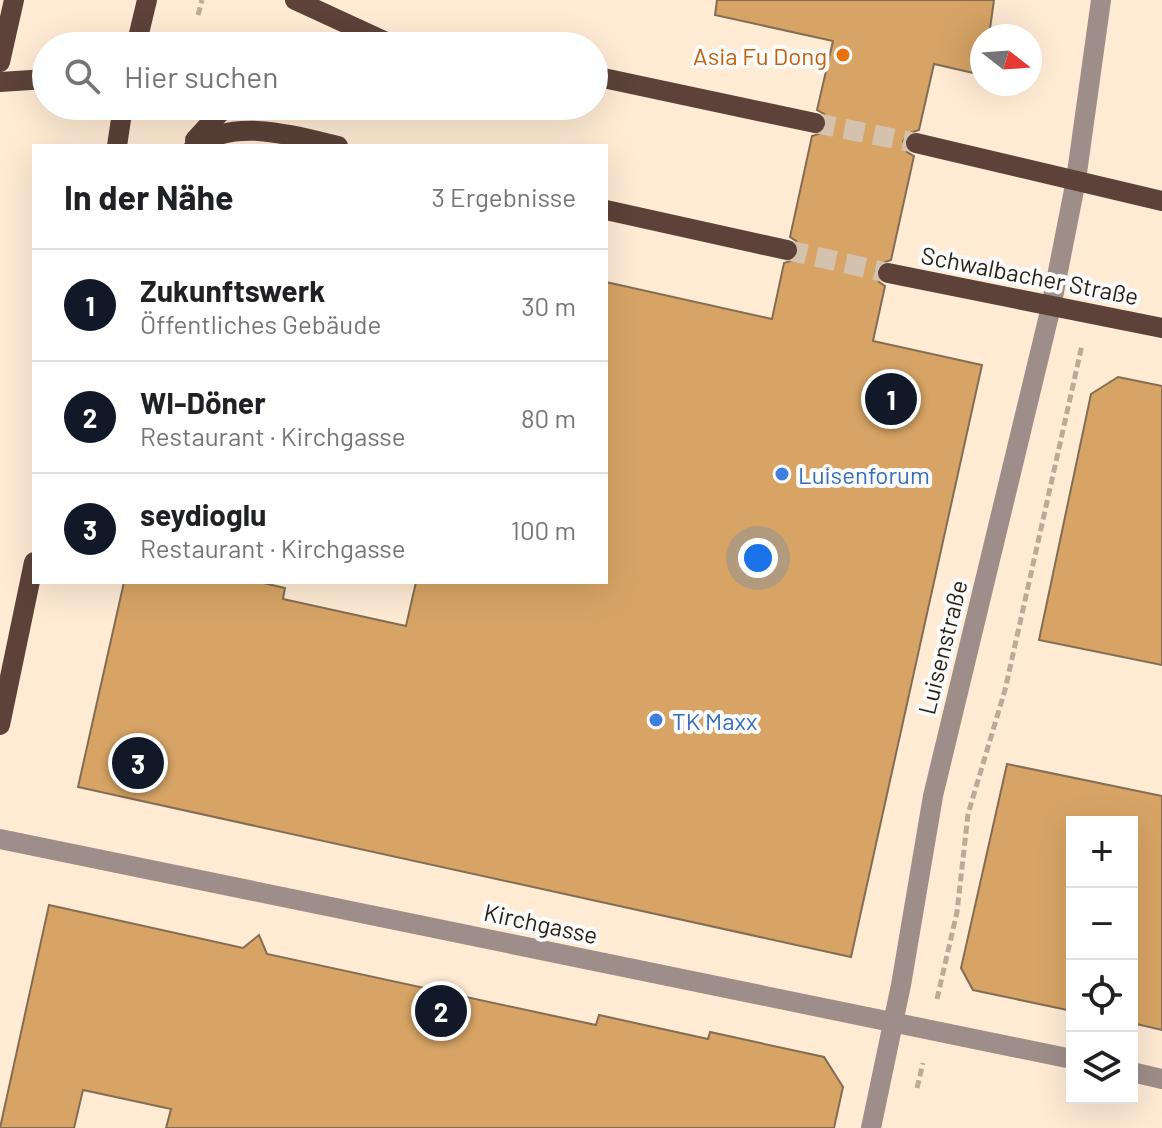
<!DOCTYPE html>
<html lang="de">
<meta charset="utf-8">
<style>
:root{--surface:#fff;--page:#f6f6f6;--text:#202124;--muted:#757577;--line:#e0e0e0;--accent:#111827}
body{margin:0;font-family:Barlow,sans-serif;background:var(--page);color:var(--text)}
.controls{position:absolute;right:24px;bottom:24px;display:grid;overflow:hidden;border-radius:0px;box-shadow:0 8px 32px #0002}
.controls button{width:72px;height:72px;display:grid;place-items:center;padding:0;border:0;border-bottom:2px solid var(--line);background:var(--surface);color:var(--text);font:40px sans-serif}
.compass{position:absolute;left:970px;top:24px;width:72px;height:72px;border-radius:50%;background:var(--surface);box-shadow:0 8px 32px #0002;rotate:107deg}
.you{position:absolute;left:758px;top:558px;width:28px;height:28px;margin:-20px;border:6px solid #fff;border-radius:50%;background:#1a73e8;box-shadow:0 0 0 12px #1a73e833}
.badge{display:grid;place-items:center;width:52px;height:52px;border-radius:50%;background:var(--accent);color:#fff;font-size:26px;font-weight:700}
.pin{position:absolute;translate:-50% -50%;border:4px solid #fff;box-shadow:0 2px 8px #0006}
.list{margin:0;padding:0;list-style:none}
h2{display:flex;justify-content:space-between;align-items:center;height:104px;margin:0;padding:0 32px;font-size:34px}
h2 small{font-size:26px;font-weight:400;color:var(--muted)}
.list li{display:grid;grid-template-columns:52px 1fr auto;gap:24px;align-items:center;box-sizing:border-box;height:112px;padding:0 32px;border-top:2px solid var(--line)}
.list b{display:block;font-size:30px;white-space:nowrap}
.list p{margin:0;font-size:26px;white-space:nowrap;color:var(--muted)}
.list em{font-size:26px;font-style:normal;color:var(--muted)}
.icon{flex:none;width:44px;height:44px;fill:none;stroke:currentColor;stroke-width:2;stroke-linecap:round;stroke-linejoin:round}
.map{position:relative;flex:none;width:1162px;height:1128px;overflow:hidden}
.search{position:absolute;background:var(--surface);box-shadow:0 8px 32px #0002;left:32px;top:32px;width:576px;height:88px;display:flex;align-items:center;gap:20px;box-sizing:border-box;padding:0 28px;border-radius:44px;color:var(--muted);font-size:30px}
.panel{position:absolute;background:var(--surface);box-shadow:0 8px 32px #0002;left:32px;top:144px;width:576px;height:440px;border-radius:0px}
.map>svg:first-child{display:block}
</style>
<div class="map">
<svg width="1162" height="1128" viewBox="0 0 1162 1128">
<rect width="100%" height="100%" fill="#ffebd4"/>
<g fill="#d7a465" stroke="#836d54" stroke-width="2">
<path d="M717 0H994L989 36H982V75L934 64 919 130 907 134 903 141 907 152 914 156 891 260 879 264 875 271 879 282 885 286 873 341 982 365 851 957 78 787 124 582H259L285 588 283 599 406 626 416 582H606V282L772 319 784 263 796 259 800 252 796 241 790 237 812 136 824 132 828 125 824 114 817 110 833 41 715 15Z"/>
<path d="M1118 377 1162 386V665L1039 640 1091 394Z"/>
<path d="M1007 764 1162 796V1030L1132 1023V822H1072V1011L973 990 961 968Z"/>
<path d="M49 905 243 948 259 935 267 954 596 1025 599 1015 708 1039 710 1032 824 1057 843 1087 834 1128H166L171 1109 83 1090 74 1128H0Z"/>
</g>
<g fill="none" stroke-linecap="round" stroke-linejoin="round">
<g stroke="#d4c2ae" stroke-width="20" stroke-dasharray="20 10" stroke-linecap="butt">
<path d="M815 123 916 143"/>
<path d="M787 250 888 273"/>
</g>
<g stroke="#baaa97" stroke-width="5" stroke-dasharray="8 4" stroke-linecap="butt">
<path d="M198 15 202 0"/>
<path d="M169 116 174 106"/>
<path d="M937 999 957 912 968 814 1005 690 1082 345"/>
<path d="M917 1088 923 1063"/>
</g>
<g stroke="#9e8e89" stroke-width="20">
<path d="M0 839 1072 1059"/>
<path d="M1132 1072 1162 1079"/>
<path d="M871 1128 901 985 933 796 1051 307 1076 180 1101 0"/>
</g>
<g stroke="#5c4239" stroke-width="20">
<path d="M295 0 395 46"/>
<path d="M136 46 147 0"/>
<path d="M0 62 14 0"/>
<path d="M594 76 815 123"/>
<path d="M0 82 46 79"/>
<path d="M195 140 226 106"/>
<path d="M916 143 1162 201"/>
<path d="M117 146 123 106"/>
<path d="M194 146C236 118 291 135 338 146"/>
<path d="M606 210 787 250"/>
<path d="M888 273 1162 328"/>
<path d="M0 725 34 562"/>
</g>
</g>
<circle fill="#e8710a" stroke="#fbfbfb" stroke-width="3" cx="843" cy="55" r="8"/>
<g fill="#3f7fe0" stroke="#fbfbfb" stroke-width="3">
<circle cx="782" cy="474" r="8"/>
<circle cx="656" cy="720" r="8"/>
</g>
<g text-anchor="middle" dominant-baseline="central" stroke-width="8" stroke-linejoin="round" paint-order="stroke">
<g font-size="24" fill="#c56008" stroke="#fbfbfb" text-anchor="end">
<text x="827" y="55">Asia Fu Dong</text>
</g>
<g font-size="24" fill="#281f14" stroke="#fbfbfb">
<text transform="translate(1030 275) rotate(11)">Schwalbacher Straße</text>
<text transform="translate(942 647) rotate(-76)">Luisenstraße</text>
<text transform="translate(541 923) rotate(12)">Kirchgasse</text>
</g>
<g font-size="24" fill="#366cbe" stroke="#fbfbfb" text-anchor="start">
<text x="798" y="474">Luisenforum</text>
<text x="672" y="720">TK Maxx</text>
</g>
</g>
</svg>
<div class="controls">
<button>+</button>
<button>−</button>
<button><svg class="icon" aria-label="locate" viewBox="0 0 24 24"><circle cx="12" cy="12" r="6"/><path d="M12 2v4M12 18v4M2 12h4M18 12h4"/></svg></button>
<button><svg class="icon" aria-label="layers" viewBox="0 0 24 24"><path d="M12 4l9 5-9 5-9-5zM3 14l9 5 9-5"/></svg></button>
</div>
<svg class="compass" viewBox="-18 -18 36 36"><path d="M0-13l5 13h-10z" fill="#e53935"/><path d="M0 13l5-13h-10z" fill="#757577"/></svg>
<div class="you"></div>
<div class="pin badge" style="left:891px;top:399px">1</div>
<div class="pin badge" style="left:441px;top:1011px">2</div>
<div class="pin badge" style="left:138px;top:763px">3</div>
<div class="search"><svg class="icon" aria-label="search" viewBox="0 0 24 24"><circle cx="10" cy="10" r="6"/><path d="M15 15l6 6"/></svg>Hier suchen</div>
<section class="panel">
<h2>In der Nähe<small>3 Ergebnisse</small></h2>
<ul class="list">
<li><span class="badge">1</span><div><b>Zukunftswerk</b><p>Öffentliches Gebäude</p></div><em>30 m</em></li>
<li><span class="badge">2</span><div><b>WI-Döner</b><p>Restaurant · Kirchgasse</p></div><em>80 m</em></li>
<li><span class="badge">3</span><div><b>seydioglu</b><p>Restaurant · Kirchgasse</p></div><em>100 m</em></li>
</ul>
</section>
</div>
